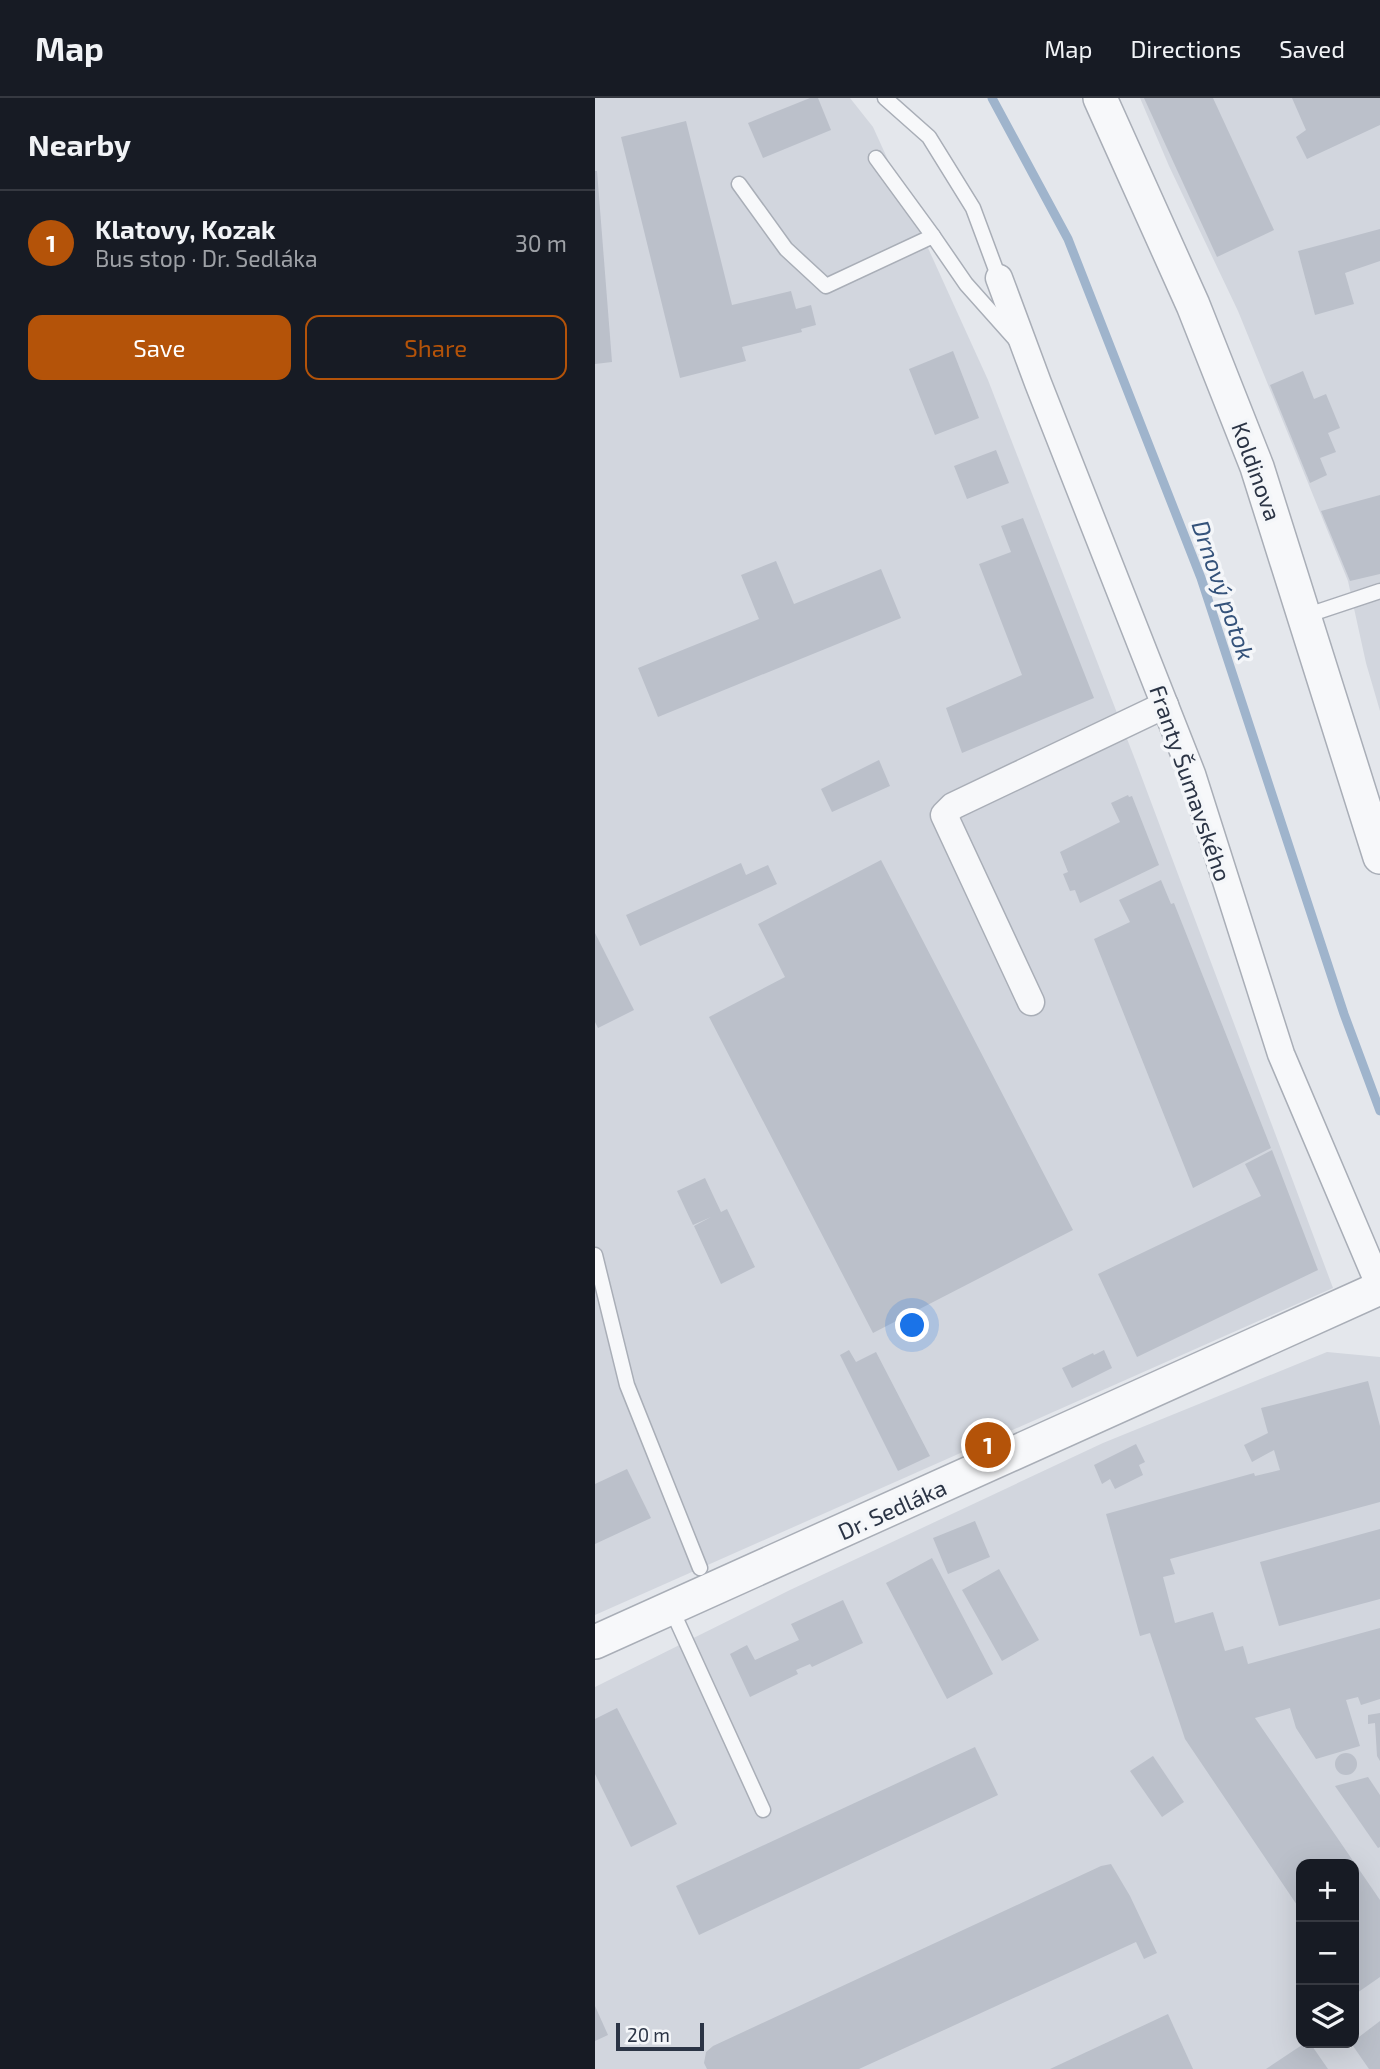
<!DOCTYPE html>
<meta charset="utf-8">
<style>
:root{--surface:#171b24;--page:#20242c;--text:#f1f3f6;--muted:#9ea1a6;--line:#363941;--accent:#b45309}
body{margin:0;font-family:"Exo 2",sans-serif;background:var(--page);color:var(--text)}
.controls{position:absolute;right:21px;bottom:21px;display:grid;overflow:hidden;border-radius:14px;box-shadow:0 7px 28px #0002}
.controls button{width:63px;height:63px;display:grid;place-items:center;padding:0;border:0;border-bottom:2px solid var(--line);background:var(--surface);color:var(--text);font:35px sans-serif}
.scale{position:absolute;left:21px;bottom:18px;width:88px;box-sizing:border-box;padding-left:7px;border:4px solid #2b3445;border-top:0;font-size:19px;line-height:24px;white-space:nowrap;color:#2b3445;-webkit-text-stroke:5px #f4f6f9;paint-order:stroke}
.you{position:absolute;left:318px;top:1228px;width:24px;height:24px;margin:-18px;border:5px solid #fff;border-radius:50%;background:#1a73e8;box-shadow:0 0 0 10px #1a73e833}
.badge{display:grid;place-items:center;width:46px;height:46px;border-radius:50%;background:var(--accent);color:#fff;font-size:23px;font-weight:700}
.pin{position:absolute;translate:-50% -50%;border:4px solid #fff;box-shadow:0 2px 7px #0006}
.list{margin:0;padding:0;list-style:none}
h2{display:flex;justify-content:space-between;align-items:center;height:91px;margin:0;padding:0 28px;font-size:30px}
h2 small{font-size:23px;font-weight:400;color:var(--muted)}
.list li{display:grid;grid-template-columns:46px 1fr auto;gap:21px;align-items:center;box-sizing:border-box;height:105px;padding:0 28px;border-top:2px solid var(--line)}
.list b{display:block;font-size:26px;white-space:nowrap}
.list p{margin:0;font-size:23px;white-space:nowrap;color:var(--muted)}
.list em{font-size:23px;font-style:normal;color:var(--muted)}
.actions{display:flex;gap:14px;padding:21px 28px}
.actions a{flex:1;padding:16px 0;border:2px solid var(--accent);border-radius:14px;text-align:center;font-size:24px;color:var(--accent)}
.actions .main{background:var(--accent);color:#fff}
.icon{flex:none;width:38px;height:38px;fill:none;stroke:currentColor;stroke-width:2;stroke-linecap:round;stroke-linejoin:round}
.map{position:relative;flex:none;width:785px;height:1971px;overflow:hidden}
header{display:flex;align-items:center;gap:42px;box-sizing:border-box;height:98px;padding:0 35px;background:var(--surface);border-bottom:2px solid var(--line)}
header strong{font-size:33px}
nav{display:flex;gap:38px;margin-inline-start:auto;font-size:24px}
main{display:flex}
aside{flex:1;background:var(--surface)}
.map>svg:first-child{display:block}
</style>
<header>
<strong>Map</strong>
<nav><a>Map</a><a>Directions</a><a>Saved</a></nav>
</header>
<main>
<aside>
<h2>Nearby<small></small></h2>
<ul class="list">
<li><span class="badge">1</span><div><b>Klatovy, Kozak</b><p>Bus stop · Dr. Sedláka</p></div><em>30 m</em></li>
</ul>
<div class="actions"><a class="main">Save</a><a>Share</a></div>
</aside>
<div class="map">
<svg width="785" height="1971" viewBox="0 0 785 1971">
<rect width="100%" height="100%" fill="#e4e7ec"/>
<g fill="#d2d6de" fill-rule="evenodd">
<path d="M0 0H255L278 29 393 282 541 664 738 1190 0 1517Z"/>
<path d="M545 0H785V613L771 565 753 483 643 213 574 68Z"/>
<path d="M732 1254 785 1259V1971H0V1589L195 1492 508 1345ZM706 1766H759V1945H706Z"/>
</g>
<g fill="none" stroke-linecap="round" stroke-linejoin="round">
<path stroke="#9fb4cc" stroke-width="9" d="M397 0 473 141 606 480 749 916 785 1013"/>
</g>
<g fill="#bbc0ca">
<path d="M215 0H223L236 32 168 60 153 25Z"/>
<path d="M549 0H618L679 132 622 159Z"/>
<path d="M697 0H785V27L712 61 701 39 711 32Z"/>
<path d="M91 23 137 207 196 193 201 211 216 207 221 227 206 231 207 234 147 249 151 263 85 280 26 39Z"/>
<path d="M0 73H2L17 264 0 266Z"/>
<path d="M785 131V163L750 175 759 206 720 217 703 153Z"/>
<path d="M358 253 384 320 340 337 314 271Z"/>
<path d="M708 273 719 301 731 296 745 330 733 335 741 354 725 360 732 377 715 385 675 287Z"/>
<path d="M401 352 414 385 372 401 359 368Z"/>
<path d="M785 397V476L755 483 726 413Z"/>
<path d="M428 420 499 600 367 655 351 610 427 577 384 466 416 454 406 428Z"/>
<path d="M181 463 199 506 286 471 306 520 63 619 43 570 164 521 146 477Z"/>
<path d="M284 662 295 688 237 714 226 691Z"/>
<path d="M533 697 534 699 537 698 564 767 485 805 480 792 475 793 468 776 473 774 465 754 525 724 516 705Z"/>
<path d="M286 762 478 1132 278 1235 114 919 190 879 163 826Z"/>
<path d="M146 765 151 777 173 767 182 786 45 848 31 817Z"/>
<path d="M566 782 576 806 579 805 676 1050 598 1090 499 841 535 824 524 802Z"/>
<path d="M0 835 39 912 3 930 0 924Z"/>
<path d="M677 1052 723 1172 542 1259 503 1176 666 1098 650 1066Z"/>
<path d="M110 1080 126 1114 132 1111 160 1169 126 1186 99 1128 116 1119 98 1127 82 1093Z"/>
<path d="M254 1252 261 1264 281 1254 335 1358 303 1373 245 1257Z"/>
<path d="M509 1252 517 1270 477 1290 467 1270 498 1255 499 1257Z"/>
<path d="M773 1283 785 1328V1404L575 1461 580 1476 568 1479 580 1525 618 1514 630 1553 648 1548 653 1566 785 1530V1601L766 1607 763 1599 751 1602 765 1648 721 1661 701 1630 695 1610 660 1620 785 1802V1879L762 1895 759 1890V1766H706V1813L590 1641 555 1535 545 1538 511 1416 659 1375 660 1378 685 1372 679 1352 657 1364 649 1347 673 1335 666 1310Z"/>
<path d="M541 1346 550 1364 544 1367 548 1377 520 1391 515 1381 507 1386 499 1367Z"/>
<path d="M32 1371 56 1420 0 1446V1386Z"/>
<path d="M380 1423 395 1459 353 1476 338 1440Z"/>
<path d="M785 1431V1501L684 1528 665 1464Z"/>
<path d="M337 1460 398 1576 352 1601 291 1485Z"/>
<path d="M404 1471 444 1542 407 1563 367 1492Z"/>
<path d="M248 1502 268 1545 217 1569 215 1566 201 1572 203 1576 155 1599 135 1556 152 1547 160 1562 204 1542 196 1526Z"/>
<path d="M22 1610 82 1726 36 1749 0 1676V1621Z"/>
<path d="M785 1615V1663L782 1658 780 1625 773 1626V1617Z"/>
<path d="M380 1649 403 1697 104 1837 81 1788Z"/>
<circle cx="751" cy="1666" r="11"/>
<path d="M558 1658 589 1704 567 1719 535 1673Z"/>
<path d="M773 1679 785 1697V1749L783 1750 740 1688Z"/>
<path d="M516 1766 535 1798 562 1855 549 1861 541 1844 264 1971H112L109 1965 111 1954 118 1948 506 1768Z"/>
<path d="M0 1908 13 1937 0 1943Z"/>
<path d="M573 1916 598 1971H455Z"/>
<path d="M785 1923V1971H774L756 1945Z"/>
<path d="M710 1945H715L733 1971H671Z"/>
</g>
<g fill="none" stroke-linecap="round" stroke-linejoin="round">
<g stroke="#a9aeb7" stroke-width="17">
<g id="service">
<path d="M290 0 334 39 378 110 404 180"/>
<path d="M281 60 338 138"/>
<path d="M144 86 191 151 231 188 338 138 371 186 420 241"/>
<path d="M710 518 785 493"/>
<path d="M0 1157 32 1287 105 1470"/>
<path d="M76 1510 168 1712"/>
</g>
</g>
<g stroke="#a9aeb7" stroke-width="29">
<g id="minor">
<path d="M404 180 443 285 597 676 686 956 785 1189"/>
<path d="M436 904 349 717 358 708 570 607"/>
</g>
</g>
<g stroke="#a9aeb7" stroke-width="36">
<g id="tertiary">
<path d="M505 0 598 207 662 369 785 759"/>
<path d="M0 1544 785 1190"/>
</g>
</g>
<use href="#service" stroke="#f7f8fa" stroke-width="14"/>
<use href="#minor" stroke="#f7f8fa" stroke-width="26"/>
<use href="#tertiary" stroke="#f7f8fa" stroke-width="33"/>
</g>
<g text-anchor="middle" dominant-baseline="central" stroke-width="7" stroke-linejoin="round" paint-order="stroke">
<g font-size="23" fill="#2b3445" stroke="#f4f6f9">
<text transform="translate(662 373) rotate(70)">Koldinova</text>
<text transform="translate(596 685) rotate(71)">Franty Šumavského</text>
<text transform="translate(297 1411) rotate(-24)">Dr. Sedláka</text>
</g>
<g font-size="24" font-style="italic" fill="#34527a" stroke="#f4f6f9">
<text transform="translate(629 492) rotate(71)">Drnový potok</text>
</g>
</g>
</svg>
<div class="controls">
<button>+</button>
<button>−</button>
<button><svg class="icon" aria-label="layers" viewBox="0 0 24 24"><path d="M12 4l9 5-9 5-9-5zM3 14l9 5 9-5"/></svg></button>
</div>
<div class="scale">20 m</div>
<div class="you"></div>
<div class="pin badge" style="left:393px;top:1347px">1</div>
</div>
</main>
